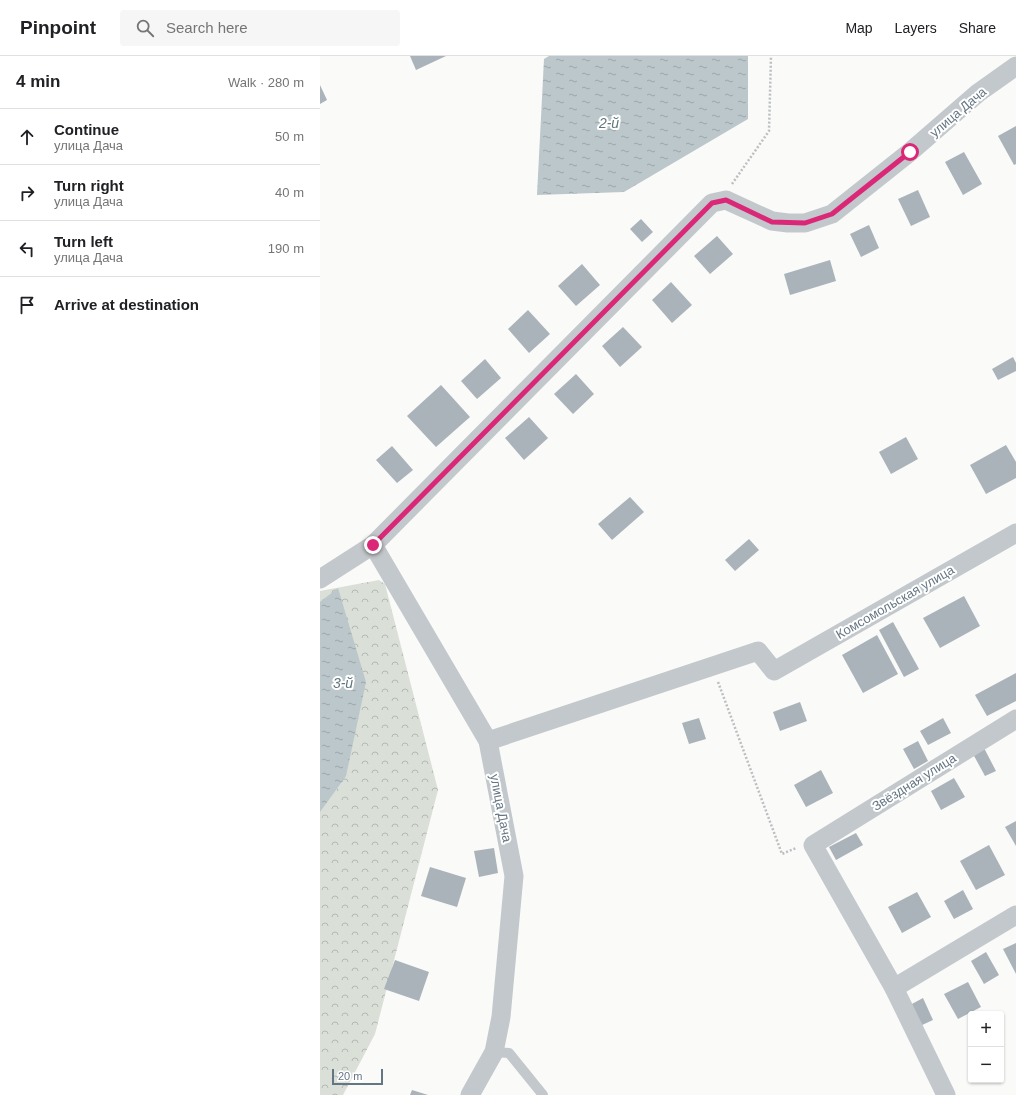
<!DOCTYPE html>
<meta charset="utf-8">
<style>
:root{--surface:#fff;--page:#f6f6f6;--text:#202124;--muted:#757577;--line:#e0e0e0}
body{margin:0;font-family:Arial,sans-serif;background:var(--page);color:var(--text)}
.controls{position:absolute;right:12px;bottom:12px;display:grid;overflow:hidden;border-radius:4px;box-shadow:0 1px 3px #0004}
.controls button{width:36px;height:36px;display:grid;place-items:center;padding:0;border:0;border-bottom:1px solid var(--line);background:var(--surface);color:var(--text);font:20px sans-serif}
.scale{position:absolute;left:12px;bottom:10px;width:51px;box-sizing:border-box;padding-left:4px;border:2px solid #657683;border-top:0;font-size:11px;line-height:14px;white-space:nowrap;color:#657683;-webkit-text-stroke:3px #fff;paint-order:stroke}
.stop{position:absolute;width:12px;height:12px;margin:-9px;border:3px solid #db2777;border-radius:50%;background:#fff}
.stop.end{background:#db2777;border-color:#fff;box-shadow:0 1px 4px #0008}
.list{margin:0;padding:0;list-style:none}
h2{display:flex;justify-content:space-between;align-items:center;height:52px;margin:0;padding:0 16px;font-size:17px}
h2 small{font-size:13px;font-weight:400;color:var(--muted)}
.list li{display:grid;grid-template-columns:26px 1fr auto;gap:12px;align-items:center;box-sizing:border-box;height:56px;padding:0 16px;border-top:1px solid var(--line)}
.list b{display:block;font-size:15px;white-space:nowrap}
.list p{margin:0;font-size:13px;white-space:nowrap;color:var(--muted)}
.list em{font-size:13px;font-style:normal;color:var(--muted)}
.icon{flex:none;width:22px;height:22px;fill:none;stroke:currentColor;stroke-width:2;stroke-linecap:round;stroke-linejoin:round}
.map{position:relative;flex:none;width:696px;height:1039px;overflow:hidden}
header{display:flex;align-items:center;gap:24px;box-sizing:border-box;height:56px;padding:0 20px;background:var(--surface);border-bottom:1px solid var(--line)}
header strong{font-size:19px}
nav{display:flex;gap:22px;margin-inline-start:auto;font-size:14px}
.search{width:280px;height:36px;background:var(--page);display:flex;align-items:center;gap:10px;box-sizing:border-box;padding:0 14px;border-radius:4px;color:var(--muted);font-size:15px}
main{display:flex}
aside{flex:1;background:var(--surface)}
.map>svg:first-child{display:block}
</style>
<header>
<strong>Pinpoint</strong>
<div class="search"><svg class="icon" aria-label="search" viewBox="0 0 24 24"><circle cx="10" cy="10" r="6"/><path d="M15 15l6 6"/></svg>Search here</div>
<nav><a>Map</a><a>Layers</a><a>Share</a></nav>
</header>
<main>
<aside>
<h2>4 min<small>Walk · 280 m</small></h2>
<ul class="list">
<li><svg class="icon" aria-label="ahead" viewBox="0 0 24 24"><path d="M12 20V5M6 11l6-6 6 6"/></svg><div><b>Continue</b><p>улица Дача</p></div><em>50 m</em></li>
<li><svg class="icon" aria-label="right" viewBox="0 0 24 24"><path d="M7 20v-9h11M14 6l5 5-5 5"/></svg><div><b>Turn right</b><p>улица Дача</p></div><em>40 m</em></li>
<li><svg class="icon" aria-label="left" viewBox="0 0 24 24"><path d="M17 20v-9H6M10 6l-5 5 5 5"/></svg><div><b>Turn left</b><p>улица Дача</p></div><em>190 m</em></li>
<li><svg class="icon" aria-label="arrive" viewBox="0 0 24 24"><path d="M6 21V4h12l-3 4 3 4H6"/></svg><div><b>Arrive at destination</b></div></li>
</ul>
</aside>
<div class="map">
<svg width="696" height="1039" viewBox="0 0 696 1039">
<defs>
<pattern id="forest-crowns" width="20" height="18" patternUnits="userSpaceOnUse"><rect width="20" height="18" fill="#dadfd7"/><path d="M2 6a3 3 0 1 1 6 0M12 15a3 3 0 1 1 6 0" fill="none" stroke="#b4b9b4"/></pattern>
<pattern id="water-ripples" width="26" height="14" patternUnits="userSpaceOnUse"><rect width="26" height="14" fill="#bbc7cb"/><path d="M2 4q2-2 4 0t4 0M15 11q2-2 4 0t4 0" fill="none" stroke="#9ca6aa"/></pattern>
</defs>
<rect width="100%" height="100%" fill="#fafaf8"/>
<path fill="url(#forest-crowns)" d="M59 524 65 528 118 734 55 978 23 1039H0V535Z"/>
<g fill="url(#water-ripples)">
<path d="M229 0H428V63L304 136 217 139 224 3Z"/>
<path d="M18 532 46 626 26 720 0 756V546Z"/>
</g>
<g fill="#aab3b9">
<path d="M90 0H126L96 14Z"/>
<path d="M0 29 7 44 0 48Z"/>
<path d="M696 70V108L694 109 678 80Z"/>
<path d="M644 96 662 128 643 139 625 106Z"/>
<path d="M598 134 610 161 591 170 578 143Z"/>
<path d="M321 163 333 176 322 186 310 173Z"/>
<path d="M549 169 559 192 541 201 530 178Z"/>
<path d="M397 180 413 198 390 218 374 200Z"/>
<path d="M510 204 516 225 470 239 464 218Z"/>
<path d="M262 208 280 229 256 250 238 230Z"/>
<path d="M351 226 372 249 352 267 332 244Z"/>
<path d="M208 254 230 278 209 297 188 273Z"/>
<path d="M303 271 322 291 300 311 282 290Z"/>
<path d="M693 301 696 307V315L678 324 672 313Z"/>
<path d="M165 303 181 322 157 343 141 325Z"/>
<path d="M256 318 274 338 253 358 234 338Z"/>
<path d="M121 329 150 361 116 391 87 360Z"/>
<path d="M209 361 228 382 204 404 185 382Z"/>
<path d="M586 381 598 403 571 418 559 396Z"/>
<path d="M686 389 696 406V422L666 438 650 409Z"/>
<path d="M72 390 93 414 77 427 56 404Z"/>
<path d="M310 441 324 456 292 484 278 468Z"/>
<path d="M429 483 439 494 415 515 405 504Z"/>
<path d="M644 540 660 570 620 592 603 562Z"/>
<path d="M573 566 599 613 584 621 559 574Z"/>
<path d="M557 579 578 618 543 637 522 599Z"/>
<path d="M696 617V645L667 660 655 639Z"/>
<path d="M480 646 487 665 460 675 453 656Z"/>
<path d="M379 662 386 683 369 688 362 667Z"/>
<path d="M623 662 631 677 608 689 600 675Z"/>
<path d="M598 685 608 705 594 713 583 693Z"/>
<path d="M664 692 676 715 665 720 653 698Z"/>
<path d="M501 714 513 737 486 751 474 729Z"/>
<path d="M634 722 645 741 621 754 611 735Z"/>
<path d="M696 765V790L685 771Z"/>
<path d="M536 777 543 789 516 804 509 791Z"/>
<path d="M669 789 685 819 656 834 640 805Z"/>
<path d="M174 792 178 817 159 821 154 795Z"/>
<path d="M110 811 146 822 137 851 101 840Z"/>
<path d="M643 834 653 853 634 863 624 845Z"/>
<path d="M597 836 611 861 582 877 568 851Z"/>
<path d="M696 887V918L683 893Z"/>
<path d="M666 896 679 919 664 928 651 905Z"/>
<path d="M75 904 109 916 99 945 64 933Z"/>
<path d="M648 926 661 951 638 963 624 938Z"/>
<path d="M603 942 613 964 600 970 590 949Z"/>
<path d="M92 1034 108 1039H90Z"/>
</g>
<g fill="none" stroke-linecap="round" stroke-linejoin="round">
<g stroke="#bbbfc2" stroke-width="2.5" stroke-dasharray="2 2" stroke-linecap="butt">
<path d="M412 128 449 75 451 0"/>
<path d="M398 626 462 798 476 792"/>
</g>
<path stroke="#c3c8cc" stroke-width="10" d="M174 996 189 997 223 1039"/>
<g stroke="#c3c8cc" stroke-width="19">
<path d="M53 489 168 685 194 820 181 961 174 996 150 1039"/>
<path d="M0 523 53 489 392 147 406 144 452 165 468 167H485L512 158 590 96 658 37 696 10"/>
<path d="M168 685 438 595 454 615 696 477"/>
<path d="M574 932 696 859"/>
<path d="M626 1039 574 932 493 789 696 663"/>
</g>
</g>
<g fill="none" stroke-linecap="round" stroke-linejoin="round">
<path stroke="#db2777" stroke-width="5" d="M53 489 392 147 406 144 452 166 485 167 512 158 590 96"/>
</g>
<g text-anchor="middle" dominant-baseline="central" stroke-width="4" stroke-linejoin="round" paint-order="stroke">
<g font-size="13" fill="#657683" stroke="#fff">
<text transform="translate(638 56) rotate(-40)">улица Дача</text>
<text transform="translate(575 546) rotate(-30)">Комсомольская улица</text>
<text transform="translate(594 726) rotate(-32)">Звёздная улица</text>
<text transform="translate(181 752) rotate(79)">улица Дача</text>
</g>
<g font-size="14" font-style="italic" fill="#60757c" stroke="#fff">
<text x="289" y="67">2-й</text>
<text x="23" y="627">3-й</text>
</g>
</g>
</svg>
<div class="controls">
<button>+</button>
<button>−</button>
</div>
<div class="scale">20 m</div>
<div class="stop" style="left:590px;top:96px"></div>
<div class="stop end" style="left:53px;top:489px"></div>
</div>
</main>
